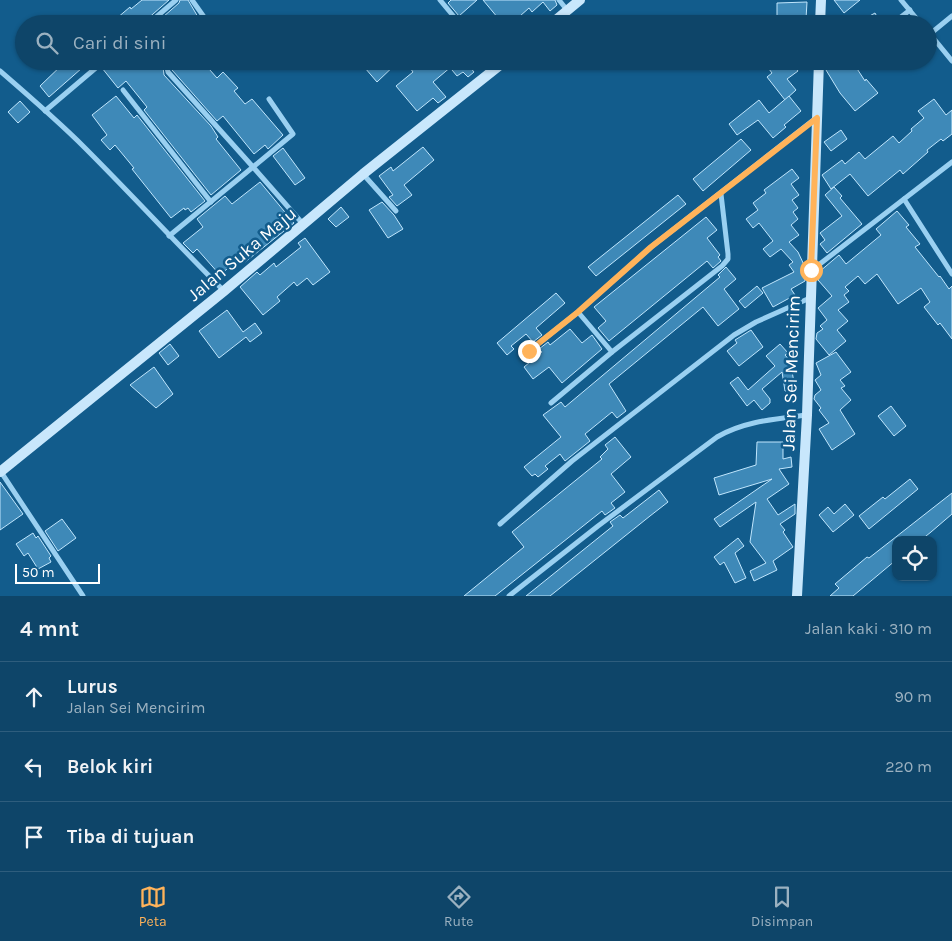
<!DOCTYPE html>
<html lang="id">
<meta charset="utf-8">
<style>
:root{--surface:#0e4569;--page:#1c4f71;--text:#f1f3f6;--muted:#9bb1c0;--line:#2e5d7d;--accent:#ffb35a}
body{margin:0;font-family:Karla,sans-serif;background:var(--page);color:var(--text)}
.controls{position:absolute;right:15px;bottom:15px;display:grid;overflow:hidden;border-radius:10px;box-shadow:0 1px 4px #0004}
.controls button{width:45px;height:45px;display:grid;place-items:center;padding:0;border:0;border-bottom:1px solid var(--line);background:var(--surface);color:var(--text);font:25px sans-serif}
.scale{position:absolute;left:15px;bottom:12px;width:85px;box-sizing:border-box;padding-left:5px;border:2px solid #fff;border-top:0;font-size:14px;line-height:18px;white-space:nowrap;color:#fff;-webkit-text-stroke:4px #125c8c;paint-order:stroke}
.stop{position:absolute;width:15px;height:15px;margin:-11px;border:4px solid #ffb35a;border-radius:50%;background:#fff}
.stop.end{background:#ffb35a;border-color:#fff;box-shadow:0 1px 5px #0008}
.list{margin:0;padding:0;list-style:none}
h2{display:flex;justify-content:space-between;align-items:center;height:65px;margin:0;padding:0 20px;font-size:21px}
h2 small{font-size:16px;font-weight:400;color:var(--muted)}
.list li{display:grid;grid-template-columns:32px 1fr auto;gap:15px;align-items:center;box-sizing:border-box;height:70px;padding:0 20px;border-top:1px solid var(--line)}
.list b{display:block;font-size:19px;white-space:nowrap}
.list p{margin:0;font-size:16px;white-space:nowrap;color:var(--muted)}
.list em{font-size:16px;font-style:normal;color:var(--muted)}
.icon{flex:none;width:28px;height:28px;fill:none;stroke:currentColor;stroke-width:2;stroke-linecap:round;stroke-linejoin:round}
.map{position:relative;flex:none;width:952px;height:596px;overflow:hidden}
.search{position:absolute;background:var(--surface);box-shadow:0 1px 4px #0004;left:15px;right:15px;top:15px;height:55px;display:flex;align-items:center;gap:12px;box-sizing:border-box;padding:0 18px;border-radius:28px;color:var(--muted);font-size:19px}
.sheet{height:275px;background:var(--surface)}
nav{display:flex;justify-content:space-around;align-items:center;box-sizing:border-box;height:70px;border-top:1px solid var(--line);background:var(--surface);font-size:14px;color:var(--muted)}
nav a{display:grid;justify-items:center;gap:2px}
nav .on{color:var(--accent)}
.map>svg:first-child{display:block}
</style>
<div class="map">
<svg width="952" height="596" viewBox="0 0 952 596">
<rect width="100%" height="100%" fill="#125c8c"/>
<g fill="#3e89b8" stroke="#c0e6fd">
<path d="M142 0H169L145 21 144 24H110L130 7 131 9Z"/>
<path d="M180 0H188L198 17 196 19 200 24H155L179 3Z"/>
<path d="M451 0H477L459 16 448 3Z"/>
<path d="M483 0H555L557 5 550 11 543 2 532 12 529 8 511 24H503Z"/>
<path d="M834 0H860L844 13Z"/>
<path d="M807 2 806 19 777 18V3Z"/>
<path d="M875 13 881 24H855Z"/>
<path d="M66 61H90L49 97 40 86Z"/>
<path d="M108 61H168L163 67 164 75 211 126 218 137 216 139 241 170 211 195 144 110 147 107 126 81 118 88 102 68Z"/>
<path d="M178 61H202L217 78 223 72 238 88 234 91 245 104 252 99 283 135 268 149 265 145 254 154 223 116 217 121 172 70Z"/>
<path d="M359 61H399L377 82Z"/>
<path d="M405 61H458L433 82 446 97 438 103 433 98 417 111 396 86 413 72Z"/>
<path d="M462 61H465L474 72 468 77 463 72 457 76 452 70Z"/>
<path d="M763 61H802L795 67 798 71 787 79 796 90 785 100 767 77 772 73Z"/>
<path d="M828 61H852L865 81 866 79 878 93 855 111 840 93 826 70V62Z"/>
<path d="M116 96 134 118 137 115 205 201 191 212 188 208 185 210 184 208 171 218 132 169 134 168 115 145 110 150 101 140 107 135 92 115Z"/>
<path d="M789 96 801 111 784 125 786 127 773 138 758 120 737 135 729 124 759 100 769 113Z"/>
<path d="M934 99 946 115 952 110V134L943 141 941 139 927 150 928 152 903 174 900 170 868 196 850 174 831 189 822 175 842 160 845 164 859 152 865 159 893 136 899 143 912 131 911 129 924 118 918 111Z"/>
<path d="M20 101 30 112 18 123 8 112Z"/>
<path d="M841 130 847 139 831 151 824 142Z"/>
<path d="M741 139 751 150 703 191 693 179Z"/>
<path d="M423 147 434 160 404 185 412 195 397 206 389 197 393 195 379 176 391 167 393 171Z"/>
<path d="M283 148 305 178 295 185 273 156Z"/>
<path d="M792 169 799 178 791 184 799 195 792 200 798 208 793 212 798 219 791 225 799 235 789 242 798 252 805 267V281L791 289 795 295 773 307 762 288 794 272 789 265 793 262 781 249 770 257 763 249 773 241 759 223 753 228 746 219 758 210 753 203 766 193 764 190Z"/>
<path d="M260 182 294 223 245 262 241 257 220 275 197 249 193 253 183 243 203 227 197 219 225 196 232 204Z"/>
<path d="M834 187 842 196 840 198 862 224 827 253 820 244 825 240 820 233 842 216 825 195Z"/>
<path d="M678 195 686 204 596 276 588 267Z"/>
<path d="M382 202 394 215 403 229 388 238 369 210Z"/>
<path d="M341 207 349 217 336 227 328 219Z"/>
<path d="M897 211 909 225 906 227 920 244 915 247 939 277 940 276 949 289 952 286V339L940 323 938 325 924 307 930 302 921 288 898 304 877 274 865 284 858 276 845 287 849 291 844 295 849 302 838 310 848 321 837 330 846 341 829 355 816 339 817 333 823 329 820 326 827 320 818 308 832 296 818 280 819 272 839 255 846 264 881 235 876 229Z"/>
<path d="M706 217 717 230 707 238 720 255 718 257 721 261 713 268 707 261 609 341 598 328 606 321 594 307Z"/>
<path d="M305 238 330 272 313 285 307 278 297 286 294 282 277 297 280 301 263 315 240 287 257 272 260 275 274 263 276 267 301 247 298 243Z"/>
<path d="M726 267 736 279 724 289 739 309 718 326 703 307 609 384 626 411 617 418 612 412 585 434 590 441 565 461 560 454 545 466 548 469 538 477 535 474 532 476 524 467 561 437 543 415 561 402 565 407 720 277 718 275Z"/>
<path d="M757 286 763 293 745 308 739 301Z"/>
<path d="M556 293 565 303 536 328 542 335 533 342 526 334 511 346 514 349 507 355 497 343Z"/>
<path d="M227 310 243 332 255 323 262 333 250 342 246 337 219 358 199 331Z"/>
<path d="M570 329 582 343 592 335 602 349 562 383 549 367 533 379 524 367 542 352 539 349 548 342 550 345Z"/>
<path d="M751 330 763 347 739 366 727 351 737 343 735 340Z"/>
<path d="M170 344 179 356 168 365 159 353Z"/>
<path d="M780 344 788 353 785 355 792 363 791 365 795 389 785 391 782 372 762 389 770 399V403L762 410 754 400 747 406 730 383 738 377 748 390 775 366 766 356Z"/>
<path d="M836 352 851 372 840 380 845 386 841 388 851 400 840 410 855 434 832 450 819 429 829 423 819 410 821 408 814 399 815 395 821 390 815 380 821 375 816 363Z"/>
<path d="M154 367 173 394 156 408 130 385Z"/>
<path d="M891 406 906 426 894 436 878 416Z"/>
<path d="M615 437 631 457 611 474 625 492 611 503 615 508 605 515 602 511 495 596H464L524 547 512 532 602 459 600 457 608 449 605 445Z"/>
<path d="M757 442H783V459L791 457 792 467 779 469 789 484 767 499 778 515 795 504V514L780 524 785 530 783 532 793 547 773 561 777 570 754 581 750 571 766 563 750 542 756 502 720 527 714 519 772 479 719 495 714 478 756 465Z"/>
<path d="M910 479 918 489 869 529 859 516 883 497 885 499Z"/>
<path d="M0 482 23 514 0 530Z"/>
<path d="M659 490 668 502 650 516 550 596H526L613 526 610 522 620 515 623 518Z"/>
<path d="M952 493V514L931 532 921 540H896V560L853 596H830L839 588 835 584 867 557 869 558Z"/>
<path d="M845 504 854 515 833 532 819 515 828 507 834 514Z"/>
<path d="M62 519 76 538 58 551 45 531Z"/>
<path d="M33 533 36 538 38 536 51 556 49 558 51 562 38 569 28 553 24 556 16 544Z"/>
<path d="M738 538 744 546 735 553 746 578 735 583 724 562 720 565 714 557Z"/>
</g>
<g fill="none" stroke-linecap="round" stroke-linejoin="round">
<g stroke="#9ad0f1" stroke-width="5">
<path d="M192 0 209 24"/>
<path d="M440 0 460 24"/>
<path d="M559 0 567 10"/>
<path d="M901 0 921 24"/>
<path d="M952 16 930 34 952 61"/>
<path d="M148 24 176 0"/>
<path d="M892 24 910 10"/>
<path d="M0 71C29 96 58 121 85 148 132 195 177 244 224 291"/>
<path d="M123 90 211 202"/>
<path d="M269 99 293 134 253 167 303 224"/>
<path d="M45 111 104 61"/>
<path d="M363 174 396 211"/>
<path d="M904 199 952 274"/>
<path d="M169 236 253 167 168 72 167 68 174 61"/>
<path d="M812 270 952 162"/>
<path d="M578 312 612 352"/>
<path d="M529 351 578 312 651 247 816 118"/>
<path d="M551 403 612 352 722 266 728 259V254L721 194"/>
<path d="M1 472 83 596"/>
<path d="M500 524 572 461 734 335 756 322 810 298"/>
<path d="M509 596 598 526 717 437C744 421 776 419 807 415"/>
</g>
<g stroke="#c8e7fc" stroke-width="10">
<path d="M551 24 580 0"/>
<path d="M820 24 821 0"/>
<path d="M0 472 224 291 363 174 505 61"/>
<path d="M797 596 807 415 819 61"/>
</g>
</g>
<g fill="none" stroke-linecap="round" stroke-linejoin="round">
<path stroke="#ffb35a" stroke-width="6" d="M529 351 578 312 651 247 817 118 811 270"/>
</g>
<g text-anchor="middle" dominant-baseline="central" stroke-width="5" stroke-linejoin="round" paint-order="stroke">
<g font-size="18" fill="#fff" stroke="#125c8c">
<text transform="translate(242 254) rotate(-40)">Jalan Suka Maju</text>
<text transform="translate(791 373) rotate(-88)">Jalan Sei Mencirim</text>
</g>
</g>
</svg>
<div class="controls">
<button><svg class="icon" aria-label="locate" viewBox="0 0 24 24"><circle cx="12" cy="12" r="6"/><path d="M12 2v4M12 18v4M2 12h4M18 12h4"/></svg></button>
</div>
<div class="scale">50 m</div>
<div class="stop" style="left:811px;top:270px"></div>
<div class="stop end" style="left:529px;top:351px"></div>
<div class="search"><svg class="icon" aria-label="search" viewBox="0 0 24 24"><circle cx="10" cy="10" r="6"/><path d="M15 15l6 6"/></svg>Cari di sini</div>
</div>
<section class="sheet">
<h2>4 mnt<small>Jalan kaki · 310 m</small></h2>
<ul class="list">
<li><svg class="icon" aria-label="ahead" viewBox="0 0 24 24"><path d="M12 20V5M6 11l6-6 6 6"/></svg><div><b>Lurus</b><p>Jalan Sei Mencirim</p></div><em>90 m</em></li>
<li><svg class="icon" aria-label="left" viewBox="0 0 24 24"><path d="M17 20v-9H6M10 6l-5 5 5 5"/></svg><div><b>Belok kiri</b></div><em>220 m</em></li>
<li><svg class="icon" aria-label="arrive" viewBox="0 0 24 24"><path d="M6 21V4h12l-3 4 3 4H6"/></svg><div><b>Tiba di tujuan</b></div></li>
</ul>
</section>
<nav>
<a class="on"><svg class="icon" aria-label="map" viewBox="0 0 24 24"><path d="M3 6l6-2 6 2 6-2v14l-6 2-6-2-6 2zM9 4v14M15 6v14"/></svg>Peta</a>
<a><svg class="icon" aria-label="directions" viewBox="0 0 24 24"><path d="M12 3l9 9-9 9-9-9zM9 14v-3h6M13 9l2 2-2 2"/></svg>Rute</a>
<a><svg class="icon" aria-label="saved" viewBox="0 0 24 24"><path d="M7 4h10v16l-5-4-5 4z"/></svg>Disimpan</a>
</nav>
